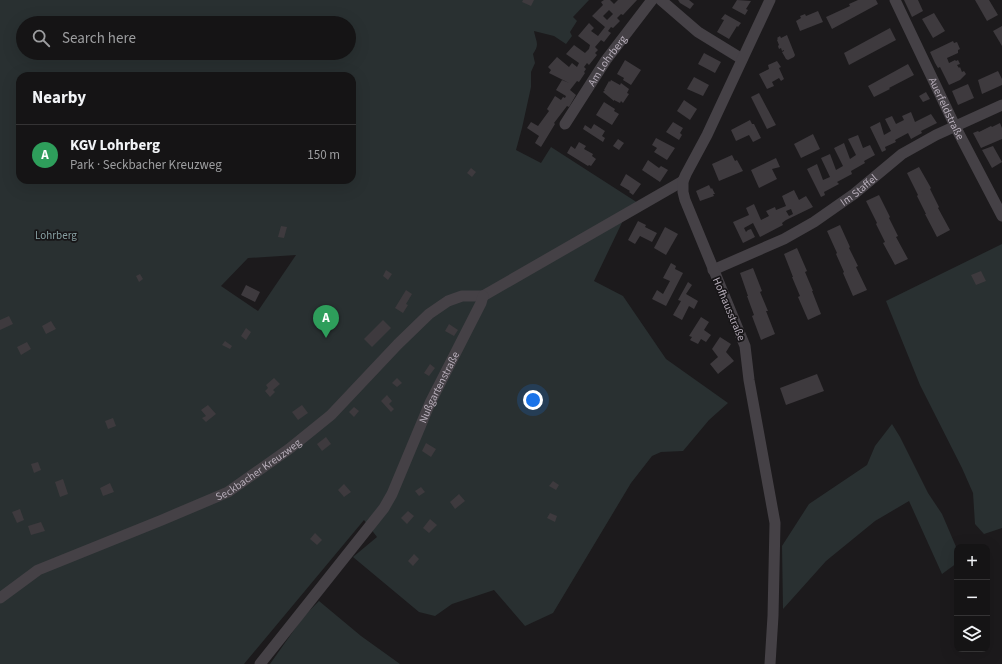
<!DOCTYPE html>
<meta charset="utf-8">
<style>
:root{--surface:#151415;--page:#222122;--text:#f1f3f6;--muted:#9d9ea0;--line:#343334;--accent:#db2777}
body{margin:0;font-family:"Source Sans 3",sans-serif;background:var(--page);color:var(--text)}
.controls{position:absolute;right:12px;bottom:12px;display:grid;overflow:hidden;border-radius:8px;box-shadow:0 4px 16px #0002}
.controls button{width:36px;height:36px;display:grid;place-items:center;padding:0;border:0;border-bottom:1px solid var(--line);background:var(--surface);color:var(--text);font:20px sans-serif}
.you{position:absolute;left:533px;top:400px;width:14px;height:14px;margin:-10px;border:3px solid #fff;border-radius:50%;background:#1a73e8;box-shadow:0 0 0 6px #1a73e833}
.badge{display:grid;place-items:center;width:26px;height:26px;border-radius:50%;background:var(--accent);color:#fff;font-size:13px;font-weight:700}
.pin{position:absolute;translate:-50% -33px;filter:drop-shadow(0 1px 2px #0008)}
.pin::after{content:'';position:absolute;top:21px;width:14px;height:12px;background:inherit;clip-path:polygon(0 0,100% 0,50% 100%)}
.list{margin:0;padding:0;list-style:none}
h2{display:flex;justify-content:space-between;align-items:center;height:52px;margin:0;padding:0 16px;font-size:17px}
h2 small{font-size:13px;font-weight:400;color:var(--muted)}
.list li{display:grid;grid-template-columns:26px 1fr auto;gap:12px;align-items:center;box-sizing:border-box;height:60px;padding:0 16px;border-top:1px solid var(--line)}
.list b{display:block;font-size:15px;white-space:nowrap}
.list p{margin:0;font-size:13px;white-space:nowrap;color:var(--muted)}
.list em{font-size:13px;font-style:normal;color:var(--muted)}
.icon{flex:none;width:22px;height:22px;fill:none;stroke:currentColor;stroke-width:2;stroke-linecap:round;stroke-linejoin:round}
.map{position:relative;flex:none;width:1002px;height:664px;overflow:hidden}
.search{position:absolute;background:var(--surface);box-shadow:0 4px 16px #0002;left:16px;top:16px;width:340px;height:44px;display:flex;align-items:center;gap:10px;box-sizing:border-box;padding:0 14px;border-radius:22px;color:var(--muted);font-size:15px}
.panel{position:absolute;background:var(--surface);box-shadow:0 4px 16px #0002;left:16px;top:72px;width:340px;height:112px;border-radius:12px}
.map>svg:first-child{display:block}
</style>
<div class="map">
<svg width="1002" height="664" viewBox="0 0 1002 664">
<rect width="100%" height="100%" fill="#1c1a1c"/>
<g fill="#293031" fill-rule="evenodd">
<path d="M0 0H589L573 17 577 21 570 32 572 36 566 44 554 36 534 31C536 42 540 44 533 54L535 63 531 72V87L522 128 516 150 541 163 551 147 638 203 629 208 594 281 623 296 666 359 728 403 709 420 683 451 661 452 652 456 631 483 553 613 525 626 494 590 452 604 435 616 419 612 353 557 377 537 364 520 244 664H0ZM23 23H349V53H23ZM20 76H352V180H20ZM296 255 258 311 221 286 248 258Z"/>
<path d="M1002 244V528L984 534 975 524 973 493 962 468 920 385 886 301Z"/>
<path d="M892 424 900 437 928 493 942 514 957 549V563L942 574 909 501 875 521 826 561 783 609 782 546 809 504 867 465 875 446Z"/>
<path d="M319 601 361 636 400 664H270L304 616Z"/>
</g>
<g fill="#3e3a3e" fill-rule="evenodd">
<path d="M523 0H534L531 6 522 2Z"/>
<path d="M604 0H610L614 4 618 0H637L623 15 621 14 617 18 620 21 613 28 611 27 608 31 611 33 604 42 601 40 595 47 598 50 595 53 597 55 589 65 587 63 584 67 586 69 584 72 585 73 579 82 577 81 570 90 576 95 569 107 567 106 554 123 555 124 541 147 535 143 539 136 527 128 531 122 538 126 549 111 547 109 555 96 561 100 563 97 565 98 566 96 556 90 562 80 569 83 549 73 551 70 548 67 557 57 569 67 572 63 577 67 579 63 566 54 574 45 585 53 589 49 590 45 578 36 589 23 594 28 591 31 598 36 605 27 592 16 603 5 601 2ZM609 10 613 14 607 20 603 16Z"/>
<path d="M678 0H689L694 4 690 9 680 3Z"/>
<path d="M737 0 751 1 746 9 748 10 745 15 732 8Z"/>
<path d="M858 0H876L878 4 832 29 826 17 850 6 849 4Z"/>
<path d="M904 0H918L923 11 912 17Z"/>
<path d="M975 0H989L998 15 987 21Z"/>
<path d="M818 11 823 22 800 31 796 21 801 18 800 16 805 14 806 16Z"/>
<path d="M934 13 945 31 933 38 922 19Z"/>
<path d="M725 14 741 23 738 27 737 26 729 39 717 32 724 20 721 19Z"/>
<path d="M1002 26V46L993 31Z"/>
<path d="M890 28 896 40 849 65 844 53Z"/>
<path d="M787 35 795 55 794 57 788 60 786 59 782 52 784 51V50L782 51 781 48 779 49 778 46 779 45 777 40 778 39 777 38 780 36 781 38Z"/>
<path d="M953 41 954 43 957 42 960 49 958 50V53L947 58 949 63 955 60 956 61 958 60 960 64 957 65 959 68 960 67 962 72 964 71 966 74 960 80 949 85 940 67 938 68 935 63 930 52Z"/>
<path d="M704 53 721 62 715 73 698 64Z"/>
<path d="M625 60 641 70 631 85 623 80 624 78 617 74Z"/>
<path d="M777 61 781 67 779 68 784 79 781 81 779 78 772 82 774 86 767 89 759 74 769 69 768 65Z"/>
<path d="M908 64 914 75 889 88 890 89 874 97 868 86Z"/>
<path d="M998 71 1002 79V85L982 94 978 80Z"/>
<path d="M694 77 709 85 703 96 687 89Z"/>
<path d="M611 80 620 85 621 83 629 89 627 93 629 94 623 103 621 101 620 103 614 100V101L603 92 605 90H604L609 81 610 82Z"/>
<path d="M968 84 974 98 958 105 952 91Z"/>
<path d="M926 92 930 99 923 102 919 96Z"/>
<path d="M759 93 776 125 767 129 751 97Z"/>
<path d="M684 100 697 109 690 120 677 111Z"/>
<path d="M604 102 615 109 614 111 619 114 612 125 596 115Z"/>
<path d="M911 112 915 122 931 114 937 123 921 131 922 133 911 139 908 133 895 140 896 142 885 147 886 150 882 152 870 127 880 122 884 135 891 131 885 119 892 116 896 124 904 120 902 116Z"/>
<path d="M750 120 752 124H754L761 138 753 142 749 135 736 141 731 130Z"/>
<path d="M673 122 683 128 680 133 682 135 679 140 666 132Z"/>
<path d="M1000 123 1002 128V139L981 148 973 133 978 131 979 132 991 126 992 127Z"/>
<path d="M594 124 605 131 602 136 605 138 603 142 583 129 585 125 591 129Z"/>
<path d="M813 134 820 149 801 158 794 144Z"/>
<path d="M858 135 863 148 870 145 875 155 864 161 865 163 851 171 852 174 837 182 839 184 824 192 825 195 821 197 807 169 817 164 823 180 830 177 821 158 830 154 836 170 843 166 834 148 844 143 850 159 856 155 848 139Z"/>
<path d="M656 138 675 148 667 160 654 152 657 148 652 145Z"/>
<path d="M618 139 624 143 619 150 613 146Z"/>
<path d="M579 142 586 146 584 149 593 154 592 156 596 159 591 166 589 165 588 166 567 153 571 146 575 149Z"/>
<path d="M993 146 1002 162 992 168 982 150Z"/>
<path d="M732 155 735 161 737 160 743 171 719 181 712 164Z"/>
<path d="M776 158 780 167 772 169 777 179 759 188 751 170Z"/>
<path d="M648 160 659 168 661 166 668 170 660 182 642 170Z"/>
<path d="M919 167 931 188 930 189 939 207 938 208 950 230 937 237 925 214H926L917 196 918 195 907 173Z"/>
<path d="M471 168 476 172 472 177 467 173Z"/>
<path d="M626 174 641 184 633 195 629 192 630 191 620 185Z"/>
<path d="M709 185 711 189 712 188 715 194H713L714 196 700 201 696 191Z"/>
<path d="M794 190 799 200 806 196 813 207 786 220 782 223 783 225 760 237 753 223 744 228 746 232 748 230 751 229 755 237 743 243 733 222 749 215 746 208 754 204 761 220 769 216 766 211 775 207 776 210 786 206 782 196ZM791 209 793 214 789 216 786 211Z"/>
<path d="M879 195 890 217 889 218 898 236 896 237 908 259 895 265 883 243 885 242 876 224 877 223 866 201Z"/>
<path d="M638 221 646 225 645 227 657 233 652 242 640 236 635 244 628 240Z"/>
<path d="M840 225 850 247 849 248 858 266 856 267 867 290 853 296 843 273 844 272 836 254 837 253 827 231Z"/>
<path d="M281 226 287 227 284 238 278 237Z"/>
<path d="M665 227 678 234 666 255 654 248Z"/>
<path d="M797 248 807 271 805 272 813 291H812L821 314 808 320 798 297 800 296 792 277H793L784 254Z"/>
<path d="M671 263 676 266 675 269 683 273 666 306 652 299 657 290 663 294 670 281 663 278Z"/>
<path d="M753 268 762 291 760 292 768 311H766L775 334 761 340 752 316 754 315 747 296H748L740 273Z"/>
<path d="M386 270 392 274 388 280 383 276Z"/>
<path d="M981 271 986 281 976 285 971 275Z"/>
<path d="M140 274 143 279 139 282 136 276Z"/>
<path d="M688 282 692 285 686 294 698 301 694 309 689 306 682 320 673 315 681 301 678 300Z"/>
<path d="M246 285 260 292 255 302 241 295Z"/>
<path d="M406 290 412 294 406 304 408 305 403 313 395 308Z"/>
<path d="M9 316 13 324 0 330V320Z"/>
<path d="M701 317 709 322 704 330 711 335 706 342 701 339 698 344 690 340 692 337 689 336Z"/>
<path d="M383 320 391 328 372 347 364 339Z"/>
<path d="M51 321 56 329 46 334 42 326Z"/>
<path d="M449 324 458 330 454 336 445 331Z"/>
<path d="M246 328 251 332 246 340 241 336Z"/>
<path d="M720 337 731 344 726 352 734 361 718 374 710 364 718 357 712 349Z"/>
<path d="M225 341 232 346 230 349 222 345Z"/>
<path d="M27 342 31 349 21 355 17 347Z"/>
<path d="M430 364 435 368 429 376 424 373Z"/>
<path d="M817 374 824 391 786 405 780 388Z"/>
<path d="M274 378 280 384 273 390 275 392 270 397 265 391 268 388 266 385Z"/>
<path d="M397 378 402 383 397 387 392 383Z"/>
<path d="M387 395 392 401 389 404 394 409 391 412 381 401Z"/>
<path d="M208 405 216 414 206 422 202 418 206 416 201 410Z"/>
<path d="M302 405 308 413 298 420 292 412Z"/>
<path d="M354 407 359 411 354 417 349 412Z"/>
<path d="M113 418 116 426 108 429 105 421Z"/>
<path d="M326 437 331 444 322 451 317 444Z"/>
<path d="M426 443 436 449 431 457 422 451Z"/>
<path d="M38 462 41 470 34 473 31 464Z"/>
<path d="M63 479 68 494 60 497 55 482Z"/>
<path d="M553 481 559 485 556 490 549 486Z"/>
<path d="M110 483 114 492 103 496 100 488Z"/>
<path d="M344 484 351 492 344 497 338 490Z"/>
<path d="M421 487 425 492 419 496 415 491Z"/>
<path d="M459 494 465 501 455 509 450 502Z"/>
<path d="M20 509 24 520 17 523 12 512Z"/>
<path d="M408 511 414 516 407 524 401 518Z"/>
<path d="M550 513 557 516 555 522 547 518Z"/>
<path d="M430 519 437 525 429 533 423 528Z"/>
<path d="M41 522 45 531 31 535 28 526Z"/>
<path d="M315 533 322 540 317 545 310 539Z"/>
<path d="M414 554 419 559 413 566 408 561Z"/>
</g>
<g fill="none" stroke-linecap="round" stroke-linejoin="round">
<g stroke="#454146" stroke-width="11">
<path d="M661 0 698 32 742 59"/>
<path id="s1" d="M895 0 955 126 1002 216"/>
<path id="s2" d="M565 124 606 60 652 0"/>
<path id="s3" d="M713 270 784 239 814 222 854 194 902 154 936 135 1002 105"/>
<path d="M483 296 683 181"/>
<path id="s4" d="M0 598 38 570 162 520 228 492 289 449 331 415 398 344 429 314 448 301 462 296H483"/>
<path id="s5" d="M260 664 384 508 392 494 430 403 481 303 483 296"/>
<path d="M770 664 773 616 775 523 749 380 745 346 685 200 683 192V181L686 174 707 135 770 0"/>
</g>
</g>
<g text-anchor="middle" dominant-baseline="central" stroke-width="3.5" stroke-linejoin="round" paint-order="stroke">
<g font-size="11" fill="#b7aeba" stroke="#171517">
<text stroke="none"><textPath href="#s2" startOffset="76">Am Lohrberg</textPath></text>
<text stroke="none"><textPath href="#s1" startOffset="120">Auerfeldstraße</textPath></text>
<text stroke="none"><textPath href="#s3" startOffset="167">Im Staffel</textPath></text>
<text transform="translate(729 309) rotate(67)">Hofhausstraße</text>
<text stroke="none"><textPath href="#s5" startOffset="332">Nußgartenstraße</textPath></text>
<text stroke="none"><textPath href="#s4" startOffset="290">Seckbacher Kreuzweg</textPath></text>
</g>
<g font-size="11" fill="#88a0a3" stroke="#171517">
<text x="56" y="235">Lohrberg</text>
</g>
</g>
</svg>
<div class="controls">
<button>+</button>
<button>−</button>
<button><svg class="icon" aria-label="layers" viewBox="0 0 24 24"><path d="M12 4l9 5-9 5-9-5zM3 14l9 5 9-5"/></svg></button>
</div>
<div class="you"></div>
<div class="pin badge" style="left:326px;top:338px;background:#2e9e5b">A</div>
<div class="search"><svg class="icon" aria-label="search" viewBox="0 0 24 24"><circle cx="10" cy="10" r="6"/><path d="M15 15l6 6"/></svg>Search here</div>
<section class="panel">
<h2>Nearby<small></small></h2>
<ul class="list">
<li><span class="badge" style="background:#2e9e5b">A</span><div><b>KGV Lohrberg</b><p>Park · Seckbacher Kreuzweg</p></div><em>150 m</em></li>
</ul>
</section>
</div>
